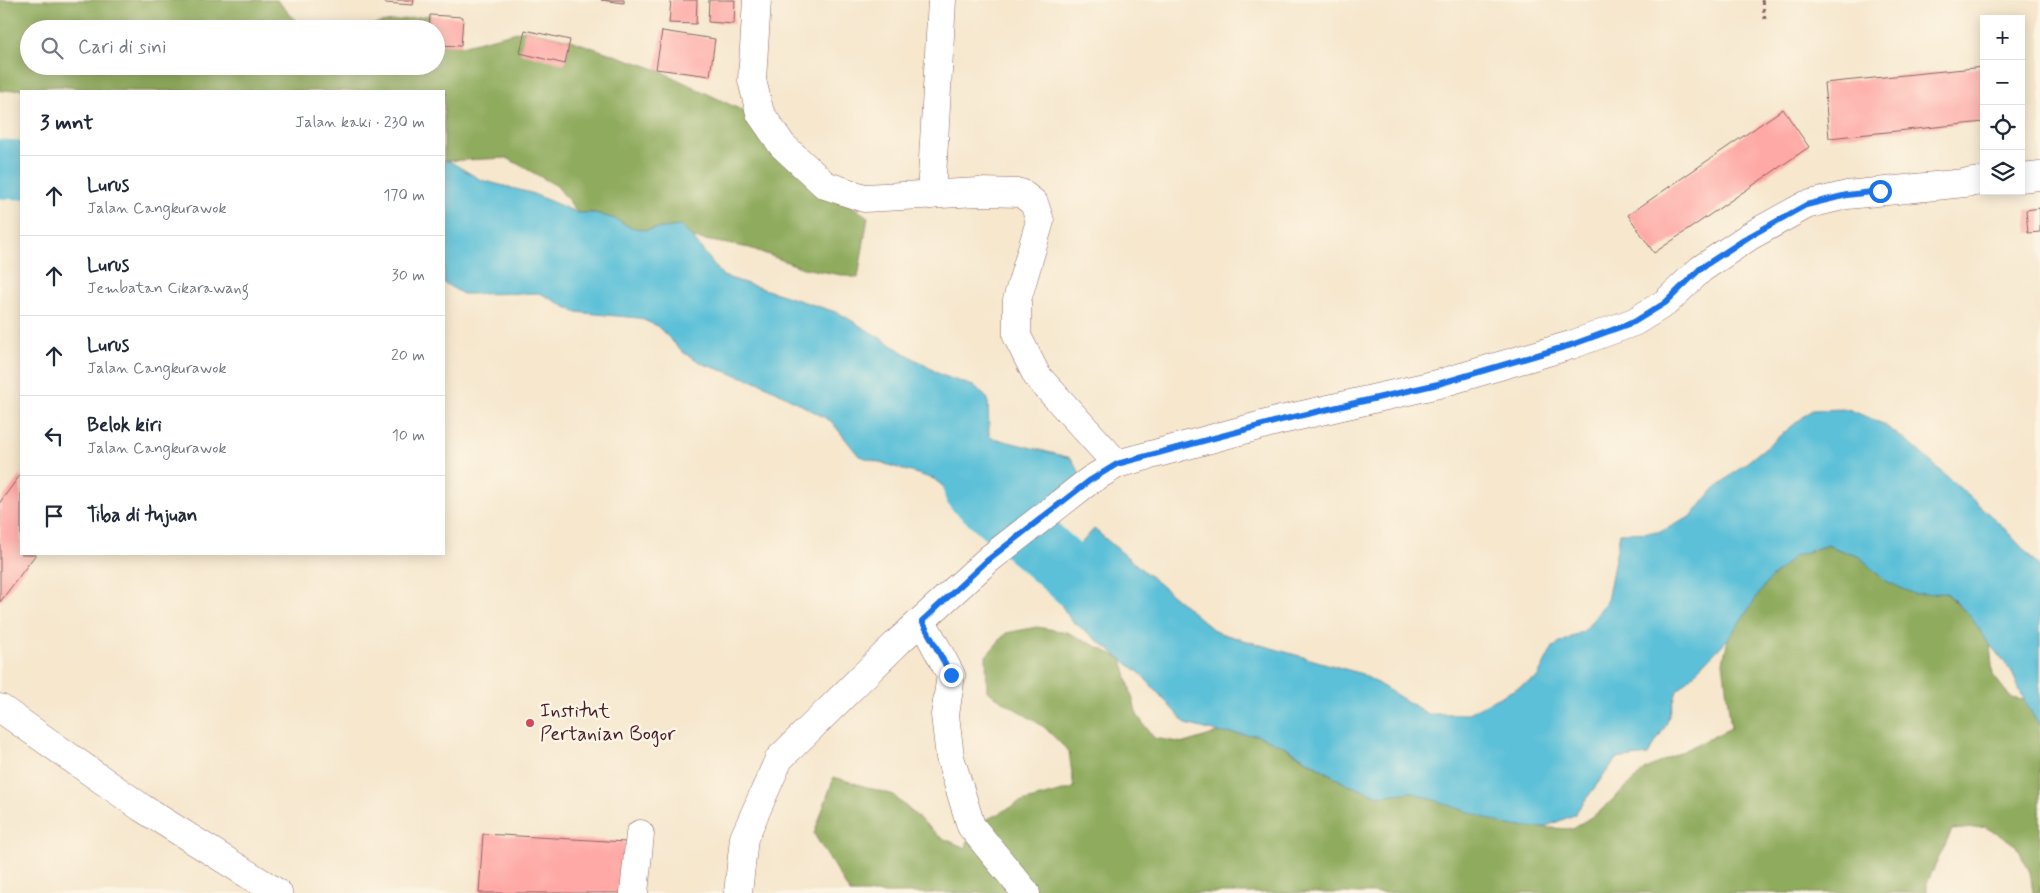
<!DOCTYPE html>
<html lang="id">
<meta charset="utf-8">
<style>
:root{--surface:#fff;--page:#f2f2f3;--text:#1f2937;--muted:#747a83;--line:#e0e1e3}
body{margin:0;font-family:Mynerve,sans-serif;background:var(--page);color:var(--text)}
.controls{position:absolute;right:15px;top:15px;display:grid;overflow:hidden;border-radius:0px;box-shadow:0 2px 12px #0003}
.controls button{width:45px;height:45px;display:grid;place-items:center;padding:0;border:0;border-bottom:1px solid var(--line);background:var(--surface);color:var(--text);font:25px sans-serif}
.stop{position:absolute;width:15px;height:15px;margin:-11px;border:4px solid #1a73e8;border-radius:50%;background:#fff}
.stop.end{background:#1a73e8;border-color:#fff;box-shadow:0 1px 5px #0008}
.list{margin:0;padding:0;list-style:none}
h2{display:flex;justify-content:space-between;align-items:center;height:65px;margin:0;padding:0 20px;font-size:21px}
h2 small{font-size:16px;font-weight:400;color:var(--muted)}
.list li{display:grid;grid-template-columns:32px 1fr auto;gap:15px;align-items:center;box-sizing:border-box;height:80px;padding:0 20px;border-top:1px solid var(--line)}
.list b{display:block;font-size:19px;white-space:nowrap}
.list p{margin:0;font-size:16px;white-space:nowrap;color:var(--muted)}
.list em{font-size:16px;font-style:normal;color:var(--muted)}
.icon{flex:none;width:28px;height:28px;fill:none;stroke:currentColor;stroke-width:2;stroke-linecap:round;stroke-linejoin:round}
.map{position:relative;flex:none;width:2040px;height:893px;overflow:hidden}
.search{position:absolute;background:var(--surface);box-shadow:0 2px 12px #0003;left:20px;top:20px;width:425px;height:55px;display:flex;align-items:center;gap:12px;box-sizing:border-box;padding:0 18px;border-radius:28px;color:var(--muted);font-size:19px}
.panel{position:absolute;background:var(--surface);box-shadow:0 2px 12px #0003;left:20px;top:90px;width:425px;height:465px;border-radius:0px}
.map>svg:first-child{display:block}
</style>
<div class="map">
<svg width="2040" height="893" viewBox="0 0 2040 893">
<rect width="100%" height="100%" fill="#fcf5e5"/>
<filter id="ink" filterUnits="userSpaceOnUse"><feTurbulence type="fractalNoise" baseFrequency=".02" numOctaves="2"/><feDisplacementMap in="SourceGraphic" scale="10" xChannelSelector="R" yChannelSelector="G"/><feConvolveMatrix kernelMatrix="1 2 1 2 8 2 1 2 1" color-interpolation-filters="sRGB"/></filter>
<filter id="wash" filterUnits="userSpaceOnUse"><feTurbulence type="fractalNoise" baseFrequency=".0096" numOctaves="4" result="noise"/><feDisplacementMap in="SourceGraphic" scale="20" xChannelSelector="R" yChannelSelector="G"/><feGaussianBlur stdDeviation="1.12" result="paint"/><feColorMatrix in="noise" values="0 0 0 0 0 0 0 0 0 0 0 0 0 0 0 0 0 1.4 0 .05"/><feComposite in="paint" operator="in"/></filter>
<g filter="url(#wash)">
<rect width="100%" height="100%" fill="#f6e7cd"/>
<g fill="#8fab5d" stroke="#6c6544">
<path d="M0 0H277L299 24 363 26 430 15 429 29H29V66H436V45L461 46 525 30 570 40 656 69 789 133 808 176 868 217 858 278 803 268 750 248 693 238 680 226 646 230 630 227 615 219 595 213H578L557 186 507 158 444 161V91H104L59 86 0 91Z"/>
<path d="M1827 545 1860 557 1884 580 1946 593 1970 616 1990 645 1993 675 2011 698 2024 700 2040 718V893H2033L2030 872 2015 844 1985 827 1952 830 1927 883V893H850L814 834 834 777 893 795 940 837 966 848 971 826 992 817 1018 803 1074 788 1069 752 1044 727 987 691 986 656 1006 633 1037 627 1067 632 1122 659 1137 715 1154 738 1184 743 1250 723 1281 733 1286 748 1346 784 1379 796 1411 792 1438 778 1509 826 1572 829 1599 812 1646 769 1731 728 1723 662 1728 639 1749 576 1794 556Z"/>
</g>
<g fill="#5bc0d8" stroke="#527082">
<path d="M444 161H449L481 180 531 193 578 213H595L615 219 630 227 646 230 680 226 693 238 723 276 839 313 941 375 976 387 988 399 989 437 1071 458 1084 480 1004 537 934 479 859 456 831 421 761 383 706 365 684 353 657 326 639 318 575 312 540 293 463 294 444 283Z"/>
<path d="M1848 409 1883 424 1914 447 2000 524 2040 567V727L2024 700 2011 670 1990 645 1970 616 1947 593 1914 594 1884 580 1860 557 1827 545 1794 556 1768 581 1728 639 1677 691 1666 725 1648 755 1616 759 1574 815 1542 828 1509 826 1411 792 1379 796 1346 784 1286 747 1257 735 1222 733 1186 724 1141 674 1071 620 1046 582 1094 529 1216 632 1362 674 1428 714H1466L1537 678 1553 647 1585 630 1607 601 1620 533 1660 532 1692 516 1714 489 1812 410Z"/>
</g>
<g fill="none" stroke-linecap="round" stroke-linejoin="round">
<g stroke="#5bc0d8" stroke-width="59">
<path d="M0 169 21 170"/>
<path d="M973 489 1121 618"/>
</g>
</g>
<g id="blocks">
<g fill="#fea9a6">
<path d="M385 0H414L413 5 385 3Z"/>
<path d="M601 0H624V3Z"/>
<path d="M671 0H697L696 24 669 23Z"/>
<path d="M709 0H735L734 24 708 22Z"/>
<path d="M430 15 463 17 461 46 436 45V29H429Z"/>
<path d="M525 30 570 40 565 64 520 53Z"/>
<path d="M662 31 715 39 710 76 656 69Z"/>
<path d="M1984 67V122L1829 138 1824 83Z"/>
<path d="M1783 109 1809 147 1654 253 1628 215Z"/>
<path d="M2040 208V232L2028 233 2026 210Z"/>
<path d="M21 474V554H36L0 602V502Z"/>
<path d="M483 834 626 842 623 893H479Z"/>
</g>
</g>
</g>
<g filter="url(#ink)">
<use href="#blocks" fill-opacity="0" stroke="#866564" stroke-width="1"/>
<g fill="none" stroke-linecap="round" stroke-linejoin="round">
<g stroke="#866564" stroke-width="29">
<g id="minor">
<path d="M757 0 752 80 760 113 782 145 825 185 864 198 979 192 1021 193 1034 203 1040 221 1017 300V336L1037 376 1117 464"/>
<path d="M2021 178 2040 176"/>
<path d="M931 195 942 0"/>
<path d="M922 621 951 675 945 715 950 757 971 826 1026 893"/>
<path d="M0 708 142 808 278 893"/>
<path d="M634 893 640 834"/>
<path d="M738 893 744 838 779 759 899 641 989 559 1089 481 1117 464 1281 420 1438 384 1571 345 1634 322 1665 303 1701 269 1750 236 1806 205 1847 195 1984 181"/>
</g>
</g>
<path stroke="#866564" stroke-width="3" stroke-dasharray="4 4" stroke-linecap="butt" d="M1762 0 1765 19"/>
<use href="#minor" stroke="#fff" stroke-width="28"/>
</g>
</g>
<g fill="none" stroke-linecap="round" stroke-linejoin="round" filter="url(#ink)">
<path stroke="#1a73e8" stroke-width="6" d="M951 675 922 621 989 559 1089 481 1117 464 1281 420 1438 384 1571 345 1634 322 1665 303 1701 268 1750 236 1806 205 1847 195 1880 191"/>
</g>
<circle fill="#d1495b" stroke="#fcf5e5" stroke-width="2" cx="530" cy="723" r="5"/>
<g text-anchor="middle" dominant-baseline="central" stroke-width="5" stroke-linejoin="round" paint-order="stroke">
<g font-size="20" fill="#4a1f2b" stroke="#fcf5e5" text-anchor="start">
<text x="540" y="711">Institut<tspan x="540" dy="23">Pertanian Bogor</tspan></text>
</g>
</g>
</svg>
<div class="controls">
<button>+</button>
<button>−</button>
<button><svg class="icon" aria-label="locate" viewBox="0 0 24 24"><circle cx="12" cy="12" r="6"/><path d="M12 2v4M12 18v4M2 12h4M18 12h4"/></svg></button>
<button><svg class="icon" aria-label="layers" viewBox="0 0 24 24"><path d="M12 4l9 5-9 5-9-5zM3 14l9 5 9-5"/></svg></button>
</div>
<div class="stop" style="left:1880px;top:191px"></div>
<div class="stop end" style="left:951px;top:675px"></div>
<div class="search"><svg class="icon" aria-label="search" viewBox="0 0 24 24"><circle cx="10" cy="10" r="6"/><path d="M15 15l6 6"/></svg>Cari di sini</div>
<section class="panel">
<h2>3 mnt<small>Jalan kaki · 230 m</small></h2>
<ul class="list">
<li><svg class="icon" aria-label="ahead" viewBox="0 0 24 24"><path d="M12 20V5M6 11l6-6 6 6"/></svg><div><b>Lurus</b><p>Jalan Cangkurawok</p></div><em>170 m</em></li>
<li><svg class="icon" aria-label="ahead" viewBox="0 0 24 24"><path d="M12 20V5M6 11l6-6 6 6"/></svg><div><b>Lurus</b><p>Jembatan Cikarawang</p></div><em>30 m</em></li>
<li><svg class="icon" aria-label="ahead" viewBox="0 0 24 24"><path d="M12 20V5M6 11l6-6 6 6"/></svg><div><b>Lurus</b><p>Jalan Cangkurawok</p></div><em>20 m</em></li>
<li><svg class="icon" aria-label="left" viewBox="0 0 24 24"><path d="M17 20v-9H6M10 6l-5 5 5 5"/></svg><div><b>Belok kiri</b><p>Jalan Cangkurawok</p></div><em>10 m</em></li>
<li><svg class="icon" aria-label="arrive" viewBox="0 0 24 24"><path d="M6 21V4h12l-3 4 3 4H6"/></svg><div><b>Tiba di tujuan</b></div></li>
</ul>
</section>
</div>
